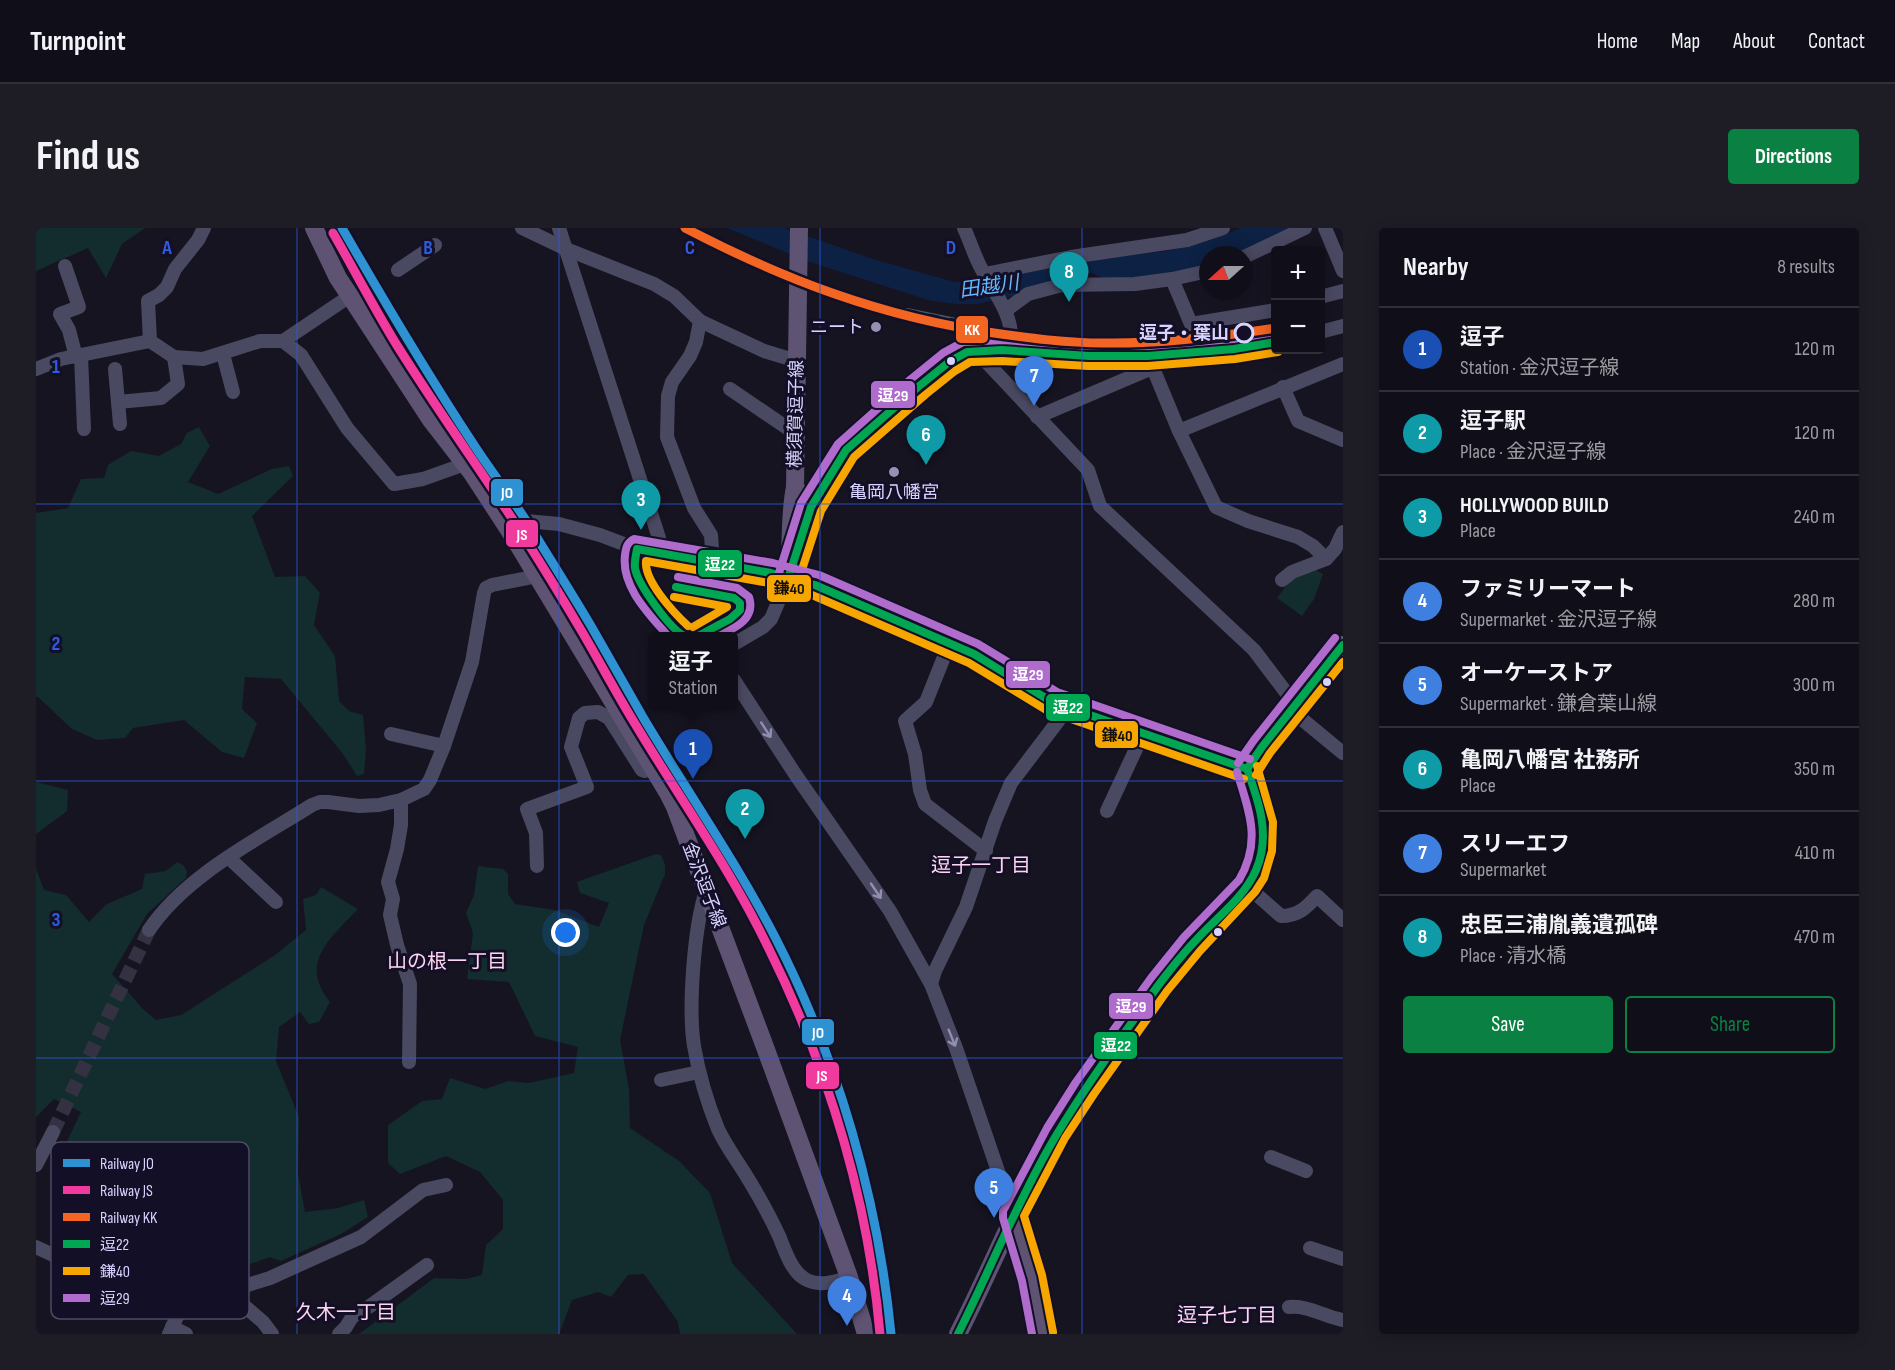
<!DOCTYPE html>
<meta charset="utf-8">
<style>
:root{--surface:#100f19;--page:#1e1d26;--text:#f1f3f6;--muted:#9c9ca2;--line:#302f38;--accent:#0b8043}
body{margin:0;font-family:"Sofia Sans Condensed","Noto Sans JP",sans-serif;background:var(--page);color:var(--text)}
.controls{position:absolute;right:18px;top:18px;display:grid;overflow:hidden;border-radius:6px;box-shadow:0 3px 15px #0003}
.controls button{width:54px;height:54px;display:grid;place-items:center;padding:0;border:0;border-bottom:2px solid var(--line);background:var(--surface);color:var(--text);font:30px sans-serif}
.compass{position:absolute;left:1163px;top:18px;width:54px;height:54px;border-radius:50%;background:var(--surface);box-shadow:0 3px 15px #0003;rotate:249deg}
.you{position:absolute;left:530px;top:705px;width:21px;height:21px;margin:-15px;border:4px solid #fff;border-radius:50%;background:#1a73e8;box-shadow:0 0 0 9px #1a73e833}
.badge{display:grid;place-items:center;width:39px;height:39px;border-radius:50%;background:var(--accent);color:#fff;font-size:20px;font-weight:700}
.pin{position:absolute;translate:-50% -50px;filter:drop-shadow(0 2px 3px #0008)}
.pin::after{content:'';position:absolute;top:32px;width:21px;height:18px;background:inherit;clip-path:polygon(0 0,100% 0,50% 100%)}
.popup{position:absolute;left:612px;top:404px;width:90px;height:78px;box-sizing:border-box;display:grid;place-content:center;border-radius:6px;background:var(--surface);filter:drop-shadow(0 2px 4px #0005);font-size:20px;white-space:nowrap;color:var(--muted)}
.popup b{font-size:22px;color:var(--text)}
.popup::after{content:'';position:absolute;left:50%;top:100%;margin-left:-12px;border:12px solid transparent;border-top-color:var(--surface)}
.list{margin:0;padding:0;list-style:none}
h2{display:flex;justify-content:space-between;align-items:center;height:78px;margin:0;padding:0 24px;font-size:26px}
h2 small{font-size:20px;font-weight:400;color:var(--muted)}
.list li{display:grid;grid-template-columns:39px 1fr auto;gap:18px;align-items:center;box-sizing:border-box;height:84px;padding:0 24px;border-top:2px solid var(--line)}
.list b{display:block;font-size:22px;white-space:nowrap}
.list p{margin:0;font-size:20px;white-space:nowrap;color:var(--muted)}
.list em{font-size:20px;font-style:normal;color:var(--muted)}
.actions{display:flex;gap:12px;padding:18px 24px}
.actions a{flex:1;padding:14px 0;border:2px solid var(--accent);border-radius:6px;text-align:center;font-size:21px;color:var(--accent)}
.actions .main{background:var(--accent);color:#fff}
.map{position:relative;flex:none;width:1307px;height:1106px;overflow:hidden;border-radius:6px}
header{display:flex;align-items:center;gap:36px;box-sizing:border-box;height:84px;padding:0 30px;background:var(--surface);border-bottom:2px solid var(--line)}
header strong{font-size:28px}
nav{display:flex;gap:33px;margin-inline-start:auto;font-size:21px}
.intro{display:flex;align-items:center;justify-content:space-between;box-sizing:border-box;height:144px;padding:0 36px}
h1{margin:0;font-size:42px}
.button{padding:15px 27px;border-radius:6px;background:var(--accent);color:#fff;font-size:21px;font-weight:700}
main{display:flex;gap:36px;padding:0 36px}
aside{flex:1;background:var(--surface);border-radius:6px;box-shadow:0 3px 15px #0003}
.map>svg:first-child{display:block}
</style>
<header>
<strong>Turnpoint</strong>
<nav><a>Home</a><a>Map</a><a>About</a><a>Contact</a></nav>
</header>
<div class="intro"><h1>Find us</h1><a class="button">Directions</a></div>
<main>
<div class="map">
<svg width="1307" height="1106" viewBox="0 0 1307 1106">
<rect width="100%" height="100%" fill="#161421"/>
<g fill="#132c2d">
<path d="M0 0H109L86 16 70 50 52 20 0 43Z"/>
<path d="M163 199 174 218 152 254 182 266 236 241 253 238 257 248 216 288 239 349 269 348 284 365 278 397 299 428 303 473 313 483 327 487 330 521 328 546 321 548 307 526 245 451 209 449 206 481 221 495 208 530 186 524 148 492 97 500 89 510 61 512 36 501 2 469H0V285L32 280 45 251 68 250 72 237 95 223 123 228 145 216 151 205Z"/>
<path d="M1280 342 1287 346 1278 371 1266 388 1241 370 1256 350Z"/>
<path d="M0 554 32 562 31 583 0 606Z"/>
<path d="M620 626 625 627 629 637V646L608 697 584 812 593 861 594 900 643 933 674 965 696 1035 761 1106H644L642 1094 608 1046 592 1047 575 1069 562 1064 536 1072 523 1106H323L398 1050 430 1051 446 1047 450 1017 467 1001V972L444 944 410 928 364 946 352 935V897L386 873 406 871 414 850 449 861 472 853 493 855 538 845 542 819 499 808 473 754 431 751 437 705 430 685 438 667 442 638 467 641 472 646V666L479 676 519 682 563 699 573 675 544 665 541 654Z"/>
<path d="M141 634 147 637 151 643 150 650 111 686 76 746 107 781 120 792 145 787 239 727 270 702 267 671 280 667 285 659 322 681C295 710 262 734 294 774L283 794 273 796 264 784 243 799 240 833 263 889 262 945 269 984 302 980 328 972 332 989 305 1006 245 1033 234 1029 189 1045 183 1018 136 979 96 982 36 968 25 949 22 932 45 884 18 871 0 889V641L8 662 30 667 53 694 71 676 106 661 109 646 130 643Z"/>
</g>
<path fill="#0d2144" d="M691 0H748L840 32 919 54H943L1067 30 1131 23 1188 7 1205 0H1259L1198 27H1172V36L1149 42 1080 52 1064 49 1057 45H1043L977 68 941 76H920L892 72 771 33Z"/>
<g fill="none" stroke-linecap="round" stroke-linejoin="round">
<path stroke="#333142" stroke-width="14" stroke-dasharray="14 7" stroke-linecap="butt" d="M17 904 113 702"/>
<g stroke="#4a4962" stroke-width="14">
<path d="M168 0 162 12 139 41 131 59 123 67 112 73 114 113 138 129 167 131 224 113H247L314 68"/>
<path d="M486 0 530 21 618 56 638 68 664 93 728 123 761 133"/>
<path d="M523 0 623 310 622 325"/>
<path d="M928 0C934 13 938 27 945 40 960 69 979 86 975 123"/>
<path d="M1289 0 1307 43"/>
<path d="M1208 29 1269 0"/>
<path d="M29 38 43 79 24 86 33 102 40 129"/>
<path d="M362 42 399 17"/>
<path d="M949 46 1035 29 1151 12 1187 0"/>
<path d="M1136 51 1155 96 1240 82"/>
<path d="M1284 69 1307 63"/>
<path d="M970 82 992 66 1026 57 1099 56 1136 51 1172 43"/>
<path d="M664 93 660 114 654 128 636 154 632 168 631 209 658 280 675 307 677 335"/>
<path d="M1284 104 1307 98"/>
<path d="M247 113 265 127 311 200 358 256 387 251 429 236"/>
<path d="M940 123 1052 242 1064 278 1218 422 1255 471 1256 483 1307 525"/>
<path d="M187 126 197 164"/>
<path d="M45 128 48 201"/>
<path d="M1112 128 1143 203 1180 279 1212 293 1262 309 1277 318 1290 331"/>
<path d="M0 141 25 131 114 113"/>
<path d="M79 141 84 196"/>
<path d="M1247 159 1262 193 1307 212"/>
<path d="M694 161 760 206"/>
<path d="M82 174 125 170 142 156 138 129"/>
<path d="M1001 189 1116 140"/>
<path d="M1143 203 1307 136"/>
<path d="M469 295 490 293 523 296 564 307 601 321 735 345 752 351"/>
<path d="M1246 352 1256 344 1290 331 1299 321 1307 304"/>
<path d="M914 414 890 474 869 493 879 526 884 562 889 576 950 623"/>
<path d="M698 416 727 399 735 391 752 351 775 279 810 222 913 134 931 124 940 123 1112 128 1198 121 1240 114"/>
<path d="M698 452 759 546 854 683 895 756 920 820 977 987"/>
<path d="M355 506 408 518"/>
<path d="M365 572V597L361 621 352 654 357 671 354 687 361 717 374 756 373 834"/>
<path d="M1071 583 1107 506"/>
<path d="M193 630 240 674"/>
<path d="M501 638 500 605 491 581 551 559 535 519 543 490 549 485 562 484 573 490 606 542 609 543 617 540"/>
<path d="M1211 658 1245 688C1262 688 1270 680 1281 668L1307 692"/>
<path d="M670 663C658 699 652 780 658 818 663 847 671 874 682 901 689 916 699 930 708 944 721 965 733 986 743 1008 749 1022 755 1043 769 1051 783 1059 799 1054 813 1049"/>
<path d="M113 702C150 647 221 612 276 577L284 574H292L323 578 343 577 365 572 388 561 394 552 408 518 436 434 448 365 450 360 456 357 502 348"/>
<path d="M895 756 899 743 930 679 959 593 975 555 1032 480"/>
<path d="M625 852 663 844"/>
<path d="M1235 929 1270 943"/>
<path d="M0 937 17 904"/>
<path d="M0 1019 60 1047 147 1050 166 1054 198 1069 227 1094 236 1106"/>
<path d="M1274 1020 1307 1031"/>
<path d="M189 1064 234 1050 325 1009 387 962 410 957"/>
<path d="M1253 1079C1272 1077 1289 1089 1307 1092"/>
<path d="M136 1099 150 1106"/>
<path d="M133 1106 158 1052"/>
<path d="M303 1106 310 1099 316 1089 334 1078 391 1037"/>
</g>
<g stroke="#5e5373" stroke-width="18">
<path d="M278 0 302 50 314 68 395 192 436 245 477 308 632 565 639 579 729 819 813 1049 830 1106"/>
<path d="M763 0 759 259C753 288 756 320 752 351L796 363 914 414 938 426 1016 474 1211 541"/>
<path d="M759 259 767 271 775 279"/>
<path d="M1211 541 1226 519 1307 417"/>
<path d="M977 987 996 1050 1007 1106"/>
<path d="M922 1106C964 1023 996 937 1050 860 1083 812 1117 762 1155 717 1175 693 1207 672 1220 642 1235 604 1224 577 1211 541"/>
</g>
<g stroke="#43596b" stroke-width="6">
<path id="rail" d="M871 83 920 93"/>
</g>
<use href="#rail" stroke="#130f26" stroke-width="4" stroke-dasharray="11" stroke-linecap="butt"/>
<g stroke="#130f26" stroke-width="12">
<g id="bus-1">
<path d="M752 351 775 279 810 222 882 159 913 134 931 124 966 122 1053 128H1112L1198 121 1240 114"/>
<path d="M640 359 698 370 704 375V382L694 391 662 408"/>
<path d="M649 408C635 403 601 355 599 340 598 334 600 327 601 321L735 345 779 357 938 426 1016 474 1211 541"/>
<path d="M1211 541 1226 519 1307 417"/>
<path d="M922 1106C953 1044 979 979 1014 918 1038 876 1066 836 1094 797 1115 767 1136 737 1161 711 1181 689 1208 670 1220 642 1235 608 1223 574 1211 541"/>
</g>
</g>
<g stroke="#130f26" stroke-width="12">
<g id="bus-2">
<path d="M762 354 785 283 818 229 889 167 919 143 934 134 966 133 1052 138H1112L1199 131 1242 124"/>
<path d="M638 369 691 379 657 399"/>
<path d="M652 398C638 385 608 353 610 333L733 355 776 367 933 435 1012 483 1208 551"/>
<path d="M1220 547 1234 525 1307 434"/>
<path d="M1017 1104 1006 1047 988 988 1029 910 1058 866 1131 763 1164 723 1219 664 1228 650 1236 623 1237 594 1221 538"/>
</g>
</g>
<g stroke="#130f26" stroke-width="12">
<g id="bus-3">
<path d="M742 348 765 275 802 216 875 151 907 125 927 114 967 112 1053 118H1112L1197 111 1238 104"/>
<path d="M642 349 701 360 713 369C720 391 699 400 683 408"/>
<path d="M632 408C613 386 585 359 589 327 590 319 591 315 598 311L737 335 783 347 942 416 1021 464 1214 531"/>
<path d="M1202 535 1218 512 1299 410"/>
<path d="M996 1106 986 1053 967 990V983L1011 900 1040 854 1115 750 1148 709 1203 652C1226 613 1213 583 1201 544"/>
</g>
</g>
<use href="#bus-1" stroke="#00a651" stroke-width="8"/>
<use href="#bus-2" stroke="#f7a600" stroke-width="8"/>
<use href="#bus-3" stroke="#b06ccc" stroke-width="8"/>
<g stroke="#130f26" stroke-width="14">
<path id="rail-1" d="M306 0C348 73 390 144 436 214 454 242 475 269 493 297 514 331 535 364 555 398 573 429 590 460 608 491 652 565 701 635 740 711 802 832 842 971 855 1106"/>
</g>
<g stroke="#130f26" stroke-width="14">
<path id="rail-2" d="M297 5C319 43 339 82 362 119 401 181 443 240 483 301 504 334 525 368 545 402 564 434 581 467 601 499 645 572 695 642 732 719 792 840 832 971 844 1106"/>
</g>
<g stroke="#130f26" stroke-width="14">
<path id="rail-3" d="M649 0C749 52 846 89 958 105 994 110 1030 115 1067 115 1125 116 1182 109 1240 100"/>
</g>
<use href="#rail-1" stroke="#2d91d2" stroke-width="9"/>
<use href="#rail-2" stroke="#f13a9d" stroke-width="9"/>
<use href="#rail-3" stroke="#f26522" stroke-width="9"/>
</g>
<defs><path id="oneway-shaft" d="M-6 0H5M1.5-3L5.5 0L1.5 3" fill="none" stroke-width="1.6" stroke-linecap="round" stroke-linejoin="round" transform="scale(1.5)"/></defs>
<g stroke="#928eb0">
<use href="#oneway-shaft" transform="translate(730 502) rotate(57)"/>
<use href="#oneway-shaft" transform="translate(840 663) rotate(56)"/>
<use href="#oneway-shaft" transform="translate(916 810) rotate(68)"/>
</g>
<path fill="none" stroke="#305bdc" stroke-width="1.5" stroke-opacity="0.55" d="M261 0V1106M523 0V1106M784 0V1106M1046 0V1106M0 276H1307M0 553H1307M0 830H1307"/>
<g fill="#9591b1" stroke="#130f26" stroke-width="2">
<circle cx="840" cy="99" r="6"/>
<circle cx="858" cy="244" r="6"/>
</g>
<circle fill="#130f26" stroke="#d9d4ff" stroke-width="3" cx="1208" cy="105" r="9"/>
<g fill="#d9d4ff" stroke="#130f26" stroke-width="2">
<circle cx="915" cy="133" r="5"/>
<circle cx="1291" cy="454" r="5"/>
<circle cx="1182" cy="704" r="5"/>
</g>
<g text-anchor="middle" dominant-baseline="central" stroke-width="6" stroke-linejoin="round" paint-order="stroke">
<g font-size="18" fill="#d9d4ff" stroke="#130f26" text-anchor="end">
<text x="828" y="99">ニート</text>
<text x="858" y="264" text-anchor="middle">亀岡八幡宮</text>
</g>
<g font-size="18" font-weight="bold" fill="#d9d4ff" stroke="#130f26" text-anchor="end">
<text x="1193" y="105">逗子・葉山</text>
</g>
<g font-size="18" fill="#d9d4ff" stroke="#130f26">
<text transform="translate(760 186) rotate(-89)">横須賀逗子線</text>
<text transform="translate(668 657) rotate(69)">金沢逗子線</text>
</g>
<g font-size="20" font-style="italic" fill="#62b6ff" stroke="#130f26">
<text transform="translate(953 59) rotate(-8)">田越川</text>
</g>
<g font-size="20" fill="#ffd6f0" stroke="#130f26">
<text x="945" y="638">逗子一丁目</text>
<text x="411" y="734">山の根一丁目</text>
<text x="310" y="1085">久木一丁目</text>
<text x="1191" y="1088">逗子七丁目</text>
</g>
</g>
<rect x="15" y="914" width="198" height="177" rx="9" fill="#130f26" stroke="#4e4a67" stroke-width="1.5"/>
<rect x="27" y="931" width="27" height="8" fill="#2d91d2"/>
<rect x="27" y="958" width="27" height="8" fill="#f13a9d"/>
<rect x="27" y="985" width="27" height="8" fill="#f26522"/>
<rect x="27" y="1012" width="27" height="8" fill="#00a651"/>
<rect x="27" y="1039" width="27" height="8" fill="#f7a600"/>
<rect x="27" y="1066" width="27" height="8" fill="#b06ccc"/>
<g font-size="16" fill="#d9d4ff">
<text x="64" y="941">Railway JO</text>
<text x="64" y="968">Railway JS</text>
<text x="64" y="995">Railway KK</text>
<text x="64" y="1022">逗22</text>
<text x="64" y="1049">鎌40</text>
<text x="64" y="1076">逗29</text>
</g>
<g font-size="20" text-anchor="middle" font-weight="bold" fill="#305bdc" stroke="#130f26" stroke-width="6" stroke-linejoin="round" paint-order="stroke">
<text x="131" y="26">A</text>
<text x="392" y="26">B</text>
<text x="654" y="26">C</text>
<text x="915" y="26">D</text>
<text x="20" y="145">1</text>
<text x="20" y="422">2</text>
<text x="20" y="698">3</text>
</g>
<g stroke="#130f26" stroke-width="2">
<rect x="919" y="87" width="34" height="29" rx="6" fill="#f26522"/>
<rect x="834" y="152" width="46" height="29" rx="6" fill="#b06ccc"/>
<rect x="454" y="250" width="34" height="29" rx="6" fill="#2d91d2"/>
<rect x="469" y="291" width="34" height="29" rx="6" fill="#f13a9d"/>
<rect x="661" y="321" width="46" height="29" rx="6" fill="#00a651"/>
<rect x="730" y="346" width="46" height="29" rx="6" fill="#f7a600"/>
<rect x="969" y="432" width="46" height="29" rx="6" fill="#b06ccc"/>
<rect x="1009" y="465" width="46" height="29" rx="6" fill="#00a651"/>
<rect x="1058" y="492" width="45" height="29" rx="6" fill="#f7a600"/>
<rect x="1072" y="764" width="46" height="28" rx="6" fill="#b06ccc"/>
<rect x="765" y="790" width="34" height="28" rx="6" fill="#2d91d2"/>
<rect x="1057" y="803" width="45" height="29" rx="6" fill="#00a651"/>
<rect x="769" y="833" width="35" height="29" rx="6" fill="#f13a9d"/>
</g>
<g font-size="16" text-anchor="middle" font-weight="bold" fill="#fff">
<text x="936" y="107">KK</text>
<text x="857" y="173">逗29</text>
<text x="471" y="270">JO</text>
<text x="486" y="312">JS</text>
<text x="684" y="342">逗22</text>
<text x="992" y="452">逗29</text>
<text x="1032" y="485">逗22</text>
<text x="1095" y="784">逗29</text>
<text x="782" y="810">JO</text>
<text x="1080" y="823">逗22</text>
<text x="786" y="853">JS</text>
</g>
<g font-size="16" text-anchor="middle" font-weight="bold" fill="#111">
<text x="753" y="366">鎌40</text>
<text x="1081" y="513">鎌40</text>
</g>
</svg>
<div class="controls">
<button>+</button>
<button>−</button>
</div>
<svg class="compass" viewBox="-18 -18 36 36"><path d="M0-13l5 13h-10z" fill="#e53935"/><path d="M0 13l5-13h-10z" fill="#9c9ca2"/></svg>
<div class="you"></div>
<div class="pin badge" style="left:657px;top:551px;background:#1a4fb4">1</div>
<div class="popup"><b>逗子</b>Station</div>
<div class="pin badge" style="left:709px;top:611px;background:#0f9aa8">2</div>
<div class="pin badge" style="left:605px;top:302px;background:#0f9aa8">3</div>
<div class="pin badge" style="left:811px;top:1098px;background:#3f7fe0">4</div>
<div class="pin badge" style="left:958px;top:990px;background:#3f7fe0">5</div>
<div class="pin badge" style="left:890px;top:237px;background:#0f9aa8">6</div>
<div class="pin badge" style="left:998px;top:178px;background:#3f7fe0">7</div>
<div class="pin badge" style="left:1033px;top:74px;background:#0f9aa8">8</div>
</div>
<aside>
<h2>Nearby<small>8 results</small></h2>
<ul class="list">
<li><span class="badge" style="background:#1a4fb4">1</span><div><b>逗子</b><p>Station · 金沢逗子線</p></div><em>120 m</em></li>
<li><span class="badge" style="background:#0f9aa8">2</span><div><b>逗子駅</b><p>Place · 金沢逗子線</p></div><em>120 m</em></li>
<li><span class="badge" style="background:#0f9aa8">3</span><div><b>HOLLYWOOD BUILD</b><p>Place</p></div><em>240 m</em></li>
<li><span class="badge" style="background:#3f7fe0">4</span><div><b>ファミリーマート</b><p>Supermarket · 金沢逗子線</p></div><em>280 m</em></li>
<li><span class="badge" style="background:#3f7fe0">5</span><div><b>オーケーストア</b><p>Supermarket · 鎌倉葉山線</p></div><em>300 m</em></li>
<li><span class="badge" style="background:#0f9aa8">6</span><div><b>亀岡八幡宮 社務所</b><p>Place</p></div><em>350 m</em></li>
<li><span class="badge" style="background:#3f7fe0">7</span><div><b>スリーエフ</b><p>Supermarket</p></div><em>410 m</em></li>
<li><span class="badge" style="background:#0f9aa8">8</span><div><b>忠臣三浦胤義遺孤碑</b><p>Place · 清水橋</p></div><em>470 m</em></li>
</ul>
<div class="actions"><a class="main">Save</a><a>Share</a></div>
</aside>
</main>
